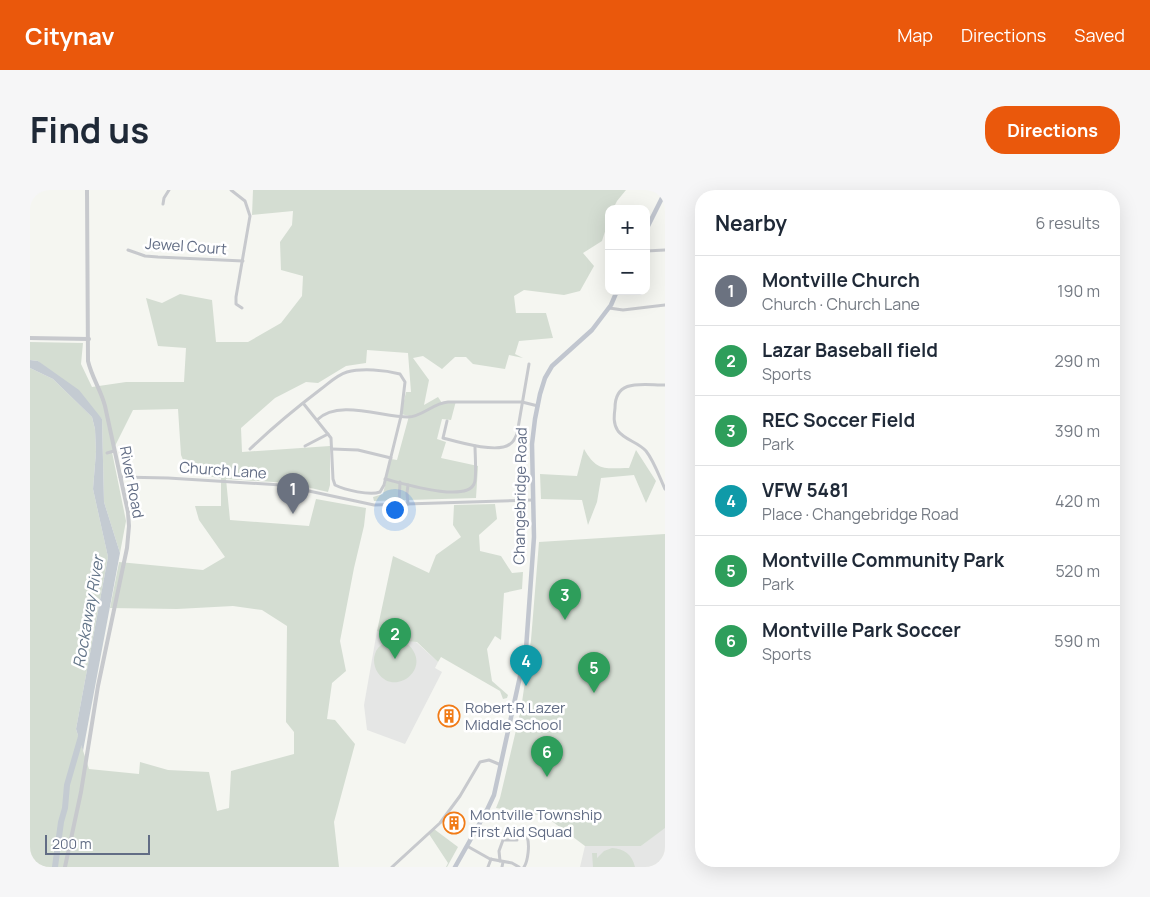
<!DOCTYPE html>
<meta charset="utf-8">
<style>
:root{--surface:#fff;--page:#f6f6f7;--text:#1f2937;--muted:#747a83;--line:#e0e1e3;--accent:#ea580c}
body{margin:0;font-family:Manrope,sans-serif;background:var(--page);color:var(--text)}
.controls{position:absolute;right:15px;top:15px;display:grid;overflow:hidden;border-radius:10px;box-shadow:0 5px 20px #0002}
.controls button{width:45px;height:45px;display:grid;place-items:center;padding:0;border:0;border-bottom:1px solid var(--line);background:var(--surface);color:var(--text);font:25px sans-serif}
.scale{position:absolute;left:15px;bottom:12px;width:105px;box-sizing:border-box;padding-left:5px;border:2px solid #626d85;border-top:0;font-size:14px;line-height:18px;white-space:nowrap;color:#626d85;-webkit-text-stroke:4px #fff;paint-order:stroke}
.you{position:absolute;left:364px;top:319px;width:18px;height:18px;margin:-12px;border:4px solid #fff;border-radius:50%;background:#1a73e8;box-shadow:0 0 0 8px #1a73e833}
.badge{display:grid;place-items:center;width:32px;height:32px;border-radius:50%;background:var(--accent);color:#fff;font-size:16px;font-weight:700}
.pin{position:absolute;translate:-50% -41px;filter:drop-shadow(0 1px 2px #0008)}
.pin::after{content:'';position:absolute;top:26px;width:18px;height:15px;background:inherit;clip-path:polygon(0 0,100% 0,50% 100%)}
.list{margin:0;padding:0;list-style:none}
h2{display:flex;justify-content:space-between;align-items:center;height:65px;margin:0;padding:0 20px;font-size:21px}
h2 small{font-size:16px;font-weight:400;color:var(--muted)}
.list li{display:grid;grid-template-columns:32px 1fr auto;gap:15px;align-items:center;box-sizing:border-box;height:70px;padding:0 20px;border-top:1px solid var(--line)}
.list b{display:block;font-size:19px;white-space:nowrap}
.list p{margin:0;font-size:16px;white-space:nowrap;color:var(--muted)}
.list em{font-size:16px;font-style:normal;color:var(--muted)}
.map{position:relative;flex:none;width:635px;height:677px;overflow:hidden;border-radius:20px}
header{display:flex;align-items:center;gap:30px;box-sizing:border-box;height:70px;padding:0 25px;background:var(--accent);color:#fff}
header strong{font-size:24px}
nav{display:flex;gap:28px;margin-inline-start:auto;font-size:18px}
.intro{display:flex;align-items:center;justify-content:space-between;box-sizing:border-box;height:120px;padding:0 30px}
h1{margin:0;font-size:35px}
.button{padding:12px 22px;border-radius:20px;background:var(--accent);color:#fff;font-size:18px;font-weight:700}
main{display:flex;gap:30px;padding:0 30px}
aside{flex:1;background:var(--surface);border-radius:20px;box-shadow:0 5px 20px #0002}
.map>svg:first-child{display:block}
</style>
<header>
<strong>Citynav</strong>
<nav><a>Map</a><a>Directions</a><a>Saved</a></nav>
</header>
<div class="intro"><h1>Find us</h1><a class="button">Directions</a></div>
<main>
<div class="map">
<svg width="635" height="677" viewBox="0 0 635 677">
<rect width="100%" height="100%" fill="#f5f6f1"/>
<g fill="#e5e6e5">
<path d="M347 441 369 450 386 452 408 472 405 478 412 482 375 554 337 540 334 515Z"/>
<path d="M635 637V677H550L555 656H611Z"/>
</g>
<g fill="#d4ddd2">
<path d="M223 0H596L587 11 583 19H579V29L572 51 553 63 564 76 550 101 534 105 494 100 484 106 486 123H516L523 148 489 151 485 164 493 168 479 165 475 179 443 174 436 167H425L412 179 393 166 383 168 399 190 394 215 408 207 412 213 426 211 421 230 412 229 407 249 416 252 411 268 448 276 446 308 344 311 343 307 353 304 361 269 367 270 379 226 371 224 376 202H381L378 163 337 160 336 173 316 176 288 193 276 192 245 208 211 238 212 262 300 256V295L298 302 259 293 196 289 200 330 279 336 286 309 336 318 334 336 324 378 310 451 316 481 302 493 297 529 305 530 325 554 304 632 309 677H0V178L23 189 62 227 65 239 66 262 63 299 78 367 46 539 59 579 109 584 110 572 138 580 179 582 187 621 199 618 201 581 264 564V542L256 532 257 436 232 420 203 416 147 419 80 418 89 372 173 380 195 367 169 330 165 316H191V288L159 284 151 265 148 219 103 220 82 262 96 331 90 363 74 312 72 229 8 171 0 170V152L53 153 51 174 62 197 96 192H154L156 158 128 156 116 108 132 113 150 104 182 110 186 152H218L251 133 272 106 273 86 251 80 250 52 262 35 263 21 222 25Z"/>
<path d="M554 259C567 282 575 278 599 278L606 260 626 291 616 313 604 285 571 288 567 312 558 335 552 310 511 309 510 284 547 286Z"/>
<path d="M465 314 467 329 449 345 450 361 471 366 482 383 493 382 492 399 474 403 471 450 465 446 457 459 462 491 478 505 477 508 473 509 470 501 411 467 408 472 387 452 374 451C407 475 366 509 348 483 344 477 343 470 345 464 348 454 357 451 366 449L347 441 363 366 399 383 406 365 431 347 423 335 424 315Z"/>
<path d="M635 344V638L611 656H555L515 626 466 618 470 608 491 519 501 450 509 352Z"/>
<path d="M404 639 428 657 417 677H416L418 673 399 644Z"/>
<path d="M582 658C594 659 602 664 605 677H563L562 663H567V668L574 661Z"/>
</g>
<path fill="#c4cbd2" d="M0 170 8 171 49 200 72 229 74 312 90 363 53 561 46 539 78 367 63 299 66 262 65 239 62 227 23 189 0 178Z"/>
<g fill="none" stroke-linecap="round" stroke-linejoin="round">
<path stroke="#c4cbd2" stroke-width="6" d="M25 677 31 632 35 618 37 595 52 543"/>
<g stroke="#c7c9cd" stroke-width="3">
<path d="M201 0 215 11 220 26 206 107V114L212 118"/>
<path d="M133 14 134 8 139 0"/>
<path d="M98 60 115 66 128 67 213 71"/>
<path d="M616 61 635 60"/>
<path d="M579 118 593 120 635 115"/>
<path d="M635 195C613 195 585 188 585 218 584 226 583 234 588 241 595 250 608 252 616 261 624 271 629 286 635 299"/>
<path d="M287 230C308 209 352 227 378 227 392 227 403 213 418 212H492L508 216"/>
<path d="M417 231 413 248C428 252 468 264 480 254 484 252 485 248 487 244L499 174"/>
<path d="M275 256 298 244"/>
<path d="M220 259C243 237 266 218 291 199 299 193 307 185 317 182 332 178 355 180 370 184L375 192 371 226 354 295 350 302C340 306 315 300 305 295L303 289 301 248 273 213"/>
<path d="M302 259 328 260 361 268"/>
<path d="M77 263 84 261"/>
<path d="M90 287 138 288 251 295 344 315 503 310"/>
<path d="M355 289C372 293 435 313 444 294 447 289 445 264 445 256"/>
<path d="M369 314 370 292"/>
<path d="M378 314 377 303 378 295"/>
<path d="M437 656 460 669 482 673 489 677"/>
<path d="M470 671 469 661 473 650H487"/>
<path d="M362 677 410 633 430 606 450 572 459 570 471 575"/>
<path d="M458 677 461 669"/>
<path d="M472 677 473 672"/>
<path d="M494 677C498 671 500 654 497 647"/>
</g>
<g stroke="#c7c9cd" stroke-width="4">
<path d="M0 148 59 149"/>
<path d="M35 677 51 602 68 496 97 358 99 336 98 322 75 216C71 200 62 188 58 171L57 0"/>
</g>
<g stroke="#c1c6cf" stroke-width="4.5">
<path d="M616 40 635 2"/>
<path d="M425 677 456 622 464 605 496 459 504 347 502 254 505 229 510 204 515 188 522 176 562 140 581 115 587 101"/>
</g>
</g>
<defs>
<g id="building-ring" transform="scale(1.125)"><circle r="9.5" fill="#fff" stroke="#f17b16" stroke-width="1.5"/><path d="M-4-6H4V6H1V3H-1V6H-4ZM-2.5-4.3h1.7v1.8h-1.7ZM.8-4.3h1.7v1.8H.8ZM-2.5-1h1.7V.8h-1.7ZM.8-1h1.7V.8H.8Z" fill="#f17b16"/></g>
</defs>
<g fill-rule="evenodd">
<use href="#building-ring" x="419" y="526"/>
<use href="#building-ring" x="424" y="633"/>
</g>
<g text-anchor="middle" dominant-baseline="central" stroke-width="5" stroke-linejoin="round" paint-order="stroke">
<g font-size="15" fill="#626d85" stroke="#fff">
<text transform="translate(156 56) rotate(4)">Jewel Court</text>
<text transform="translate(193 280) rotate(4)">Church Lane</text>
<text transform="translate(102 292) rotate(79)">River Road</text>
<text transform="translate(490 306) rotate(-89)">Changebridge Road</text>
</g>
<g font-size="15" fill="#626d85" stroke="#fff" text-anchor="start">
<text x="435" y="517">Robert R Lazer<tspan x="435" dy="17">Middle School</tspan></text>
<text x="440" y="624">Montville Township<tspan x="440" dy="17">First Aid Squad</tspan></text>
</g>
<g font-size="16" font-style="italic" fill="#637589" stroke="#fff">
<text transform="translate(58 422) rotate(-80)">Rockaway River</text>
</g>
</g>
</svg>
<div class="controls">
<button>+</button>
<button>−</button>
</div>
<div class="scale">200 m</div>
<div class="you"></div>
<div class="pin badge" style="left:263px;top:324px;background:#6b7280">1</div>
<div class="pin badge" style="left:365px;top:469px;background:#2e9e5b">2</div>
<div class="pin badge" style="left:535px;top:430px;background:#2e9e5b">3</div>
<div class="pin badge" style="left:496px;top:496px;background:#0f9aa8">4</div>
<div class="pin badge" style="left:564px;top:503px;background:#2e9e5b">5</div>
<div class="pin badge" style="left:517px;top:587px;background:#2e9e5b">6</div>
</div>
<aside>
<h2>Nearby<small>6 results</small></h2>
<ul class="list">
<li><span class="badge" style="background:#6b7280">1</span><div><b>Montville Church</b><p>Church · Church Lane</p></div><em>190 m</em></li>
<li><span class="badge" style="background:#2e9e5b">2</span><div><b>Lazar Baseball field</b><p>Sports</p></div><em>290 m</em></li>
<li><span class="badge" style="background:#2e9e5b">3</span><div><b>REC Soccer Field</b><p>Park</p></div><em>390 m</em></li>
<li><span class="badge" style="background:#0f9aa8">4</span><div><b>VFW 5481</b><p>Place · Changebridge Road</p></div><em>420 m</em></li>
<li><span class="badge" style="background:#2e9e5b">5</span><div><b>Montville Community Park</b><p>Park</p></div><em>520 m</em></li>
<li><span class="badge" style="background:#2e9e5b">6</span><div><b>Montville Park Soccer</b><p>Sports</p></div><em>590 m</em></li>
</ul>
</aside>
</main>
